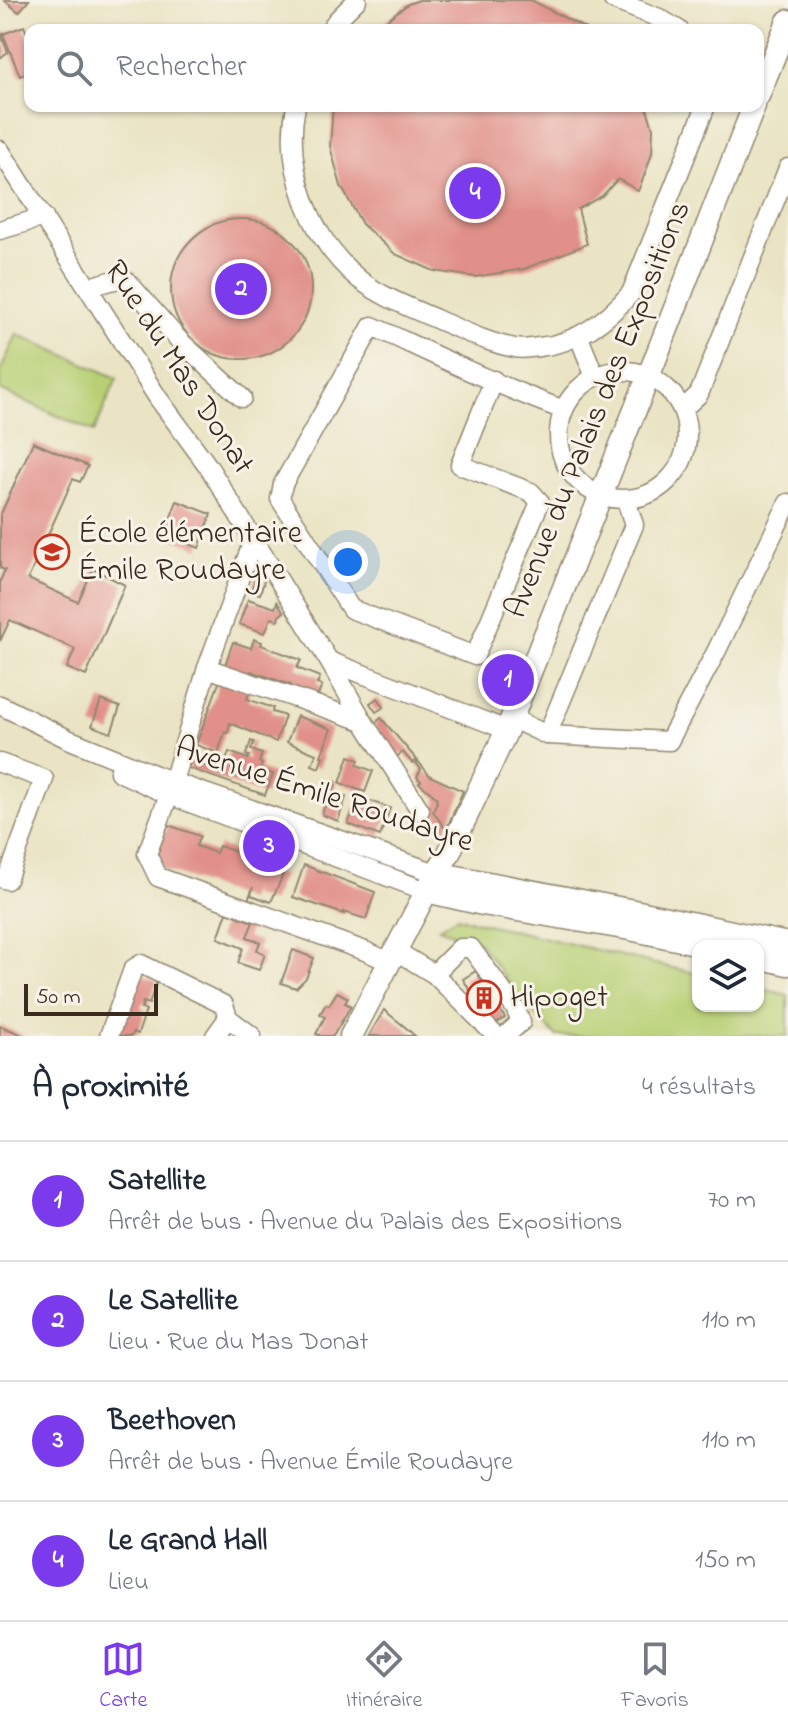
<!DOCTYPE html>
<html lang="fr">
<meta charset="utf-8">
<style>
:root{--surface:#fff;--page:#f6f6f7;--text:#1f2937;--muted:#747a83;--line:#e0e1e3;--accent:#7c3aed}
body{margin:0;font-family:"Indie Flower",sans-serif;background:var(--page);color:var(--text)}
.controls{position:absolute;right:24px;bottom:24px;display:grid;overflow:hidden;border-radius:16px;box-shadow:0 2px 6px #0004}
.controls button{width:72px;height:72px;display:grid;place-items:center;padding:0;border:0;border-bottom:2px solid var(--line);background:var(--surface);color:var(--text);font:40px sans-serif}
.scale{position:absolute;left:24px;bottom:20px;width:134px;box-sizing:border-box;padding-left:8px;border:4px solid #3b2a1e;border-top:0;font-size:22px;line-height:28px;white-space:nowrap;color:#3b2a1e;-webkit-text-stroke:6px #f7f3e8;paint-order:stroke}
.you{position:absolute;left:348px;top:562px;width:28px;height:28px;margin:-20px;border:6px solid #fff;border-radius:50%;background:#1a73e8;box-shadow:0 0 0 12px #1a73e833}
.badge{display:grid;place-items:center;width:52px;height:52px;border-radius:50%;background:var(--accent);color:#fff;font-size:26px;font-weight:700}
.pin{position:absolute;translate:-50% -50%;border:4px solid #fff;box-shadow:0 2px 8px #0006}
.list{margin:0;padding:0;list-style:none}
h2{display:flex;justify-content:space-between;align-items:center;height:104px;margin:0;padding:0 32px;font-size:34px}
h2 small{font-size:26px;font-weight:400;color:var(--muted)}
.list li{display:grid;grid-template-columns:52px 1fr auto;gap:24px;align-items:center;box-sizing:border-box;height:120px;padding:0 32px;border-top:2px solid var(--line)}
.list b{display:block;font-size:30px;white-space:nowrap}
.list p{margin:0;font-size:26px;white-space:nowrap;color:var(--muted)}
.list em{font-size:26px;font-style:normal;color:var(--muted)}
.icon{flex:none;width:44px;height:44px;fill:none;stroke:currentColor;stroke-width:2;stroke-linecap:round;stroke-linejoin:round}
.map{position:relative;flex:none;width:788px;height:1036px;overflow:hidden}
.search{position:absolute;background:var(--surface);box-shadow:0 2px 6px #0004;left:24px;right:24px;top:24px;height:88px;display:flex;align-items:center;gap:20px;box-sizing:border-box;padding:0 28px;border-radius:16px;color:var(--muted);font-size:30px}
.sheet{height:584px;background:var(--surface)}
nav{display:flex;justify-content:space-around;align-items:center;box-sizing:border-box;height:112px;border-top:2px solid var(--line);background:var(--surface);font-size:22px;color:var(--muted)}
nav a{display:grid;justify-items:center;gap:4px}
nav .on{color:var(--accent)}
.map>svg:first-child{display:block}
</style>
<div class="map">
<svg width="788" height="1036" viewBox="0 0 788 1036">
<rect width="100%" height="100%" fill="#f7f3e8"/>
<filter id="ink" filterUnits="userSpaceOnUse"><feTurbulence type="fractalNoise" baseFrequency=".0125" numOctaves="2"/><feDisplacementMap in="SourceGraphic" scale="16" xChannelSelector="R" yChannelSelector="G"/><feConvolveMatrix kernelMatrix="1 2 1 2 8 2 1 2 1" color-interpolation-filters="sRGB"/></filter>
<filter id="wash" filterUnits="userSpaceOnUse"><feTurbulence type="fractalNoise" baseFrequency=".006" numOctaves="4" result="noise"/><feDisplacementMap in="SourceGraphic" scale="32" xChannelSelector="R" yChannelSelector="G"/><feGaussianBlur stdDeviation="1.8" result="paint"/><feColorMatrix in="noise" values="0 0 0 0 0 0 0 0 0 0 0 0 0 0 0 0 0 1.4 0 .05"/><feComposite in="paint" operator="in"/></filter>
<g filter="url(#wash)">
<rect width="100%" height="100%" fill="#eae4c4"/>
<g fill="#b8d075" stroke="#7a7d4a" stroke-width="2">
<path d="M17 334 117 378 94 432 0 390V372Z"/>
<path d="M457 917 698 974V1006H758V988L788 995V1036H556L521 1000 480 943 439 928Z"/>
</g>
<g id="blocks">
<g fill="#e19089">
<path d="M4 0H29L19 12Z"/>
<path d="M419 0H531L588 30H373L408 4Z"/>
<path d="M24 26 30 42V72L20 76 3 34Z"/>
<path d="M0 32 8 52 0 58Z"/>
<path d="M333 106H646L653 128 652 153 646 171 638 191 618 179 602 196 578 209 587 244 524 269 475 277 434 271 395 254 362 224 341 186 330 146Z"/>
<circle cx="241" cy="289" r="70"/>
<path d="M33 442 88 466 80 482 73 479 28 579 78 602 93 569 125 585 86 676 67 668 75 649 10 620 0 641V581L5 570 0 568V516Z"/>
<path d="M177 501 211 514 199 548 164 535Z"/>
<path d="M258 571 264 581 260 594 251 591Z"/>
<path d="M248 599 275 608 277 602 284 612 279 616 278 620 271 618 265 633 239 624Z"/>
<path d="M254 639 262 642 261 645 301 660 297 668 320 677 317 684 322 686 316 700 289 690 291 685 251 671 250 677 224 668 233 642 251 648Z"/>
<path d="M220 680 250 691 247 699 273 708 272 712 285 716 276 742 230 723 228 733 225 732 218 753 196 745Z"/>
<path d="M378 698 384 707 376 712 370 703Z"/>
<path d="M101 700 120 707 111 733 92 726Z"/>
<path d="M297 716 331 729 321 756H323L319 768 312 765 316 754 287 742Z"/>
<path d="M381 718 417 760 412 763 403 752 396 757 374 724Z"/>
<path d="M251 741 254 742 251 750 262 754 259 762 262 764 260 769 273 774 265 795 188 768 191 761 222 772 229 752 248 759 249 756 246 755Z"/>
<path d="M349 756 359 760 357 765 373 771 365 792 340 783Z"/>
<path d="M418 761 430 776 463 791 446 830 433 811 437 802 436 800 437 798 419 783 421 781 417 777 421 769 416 763Z"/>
<path d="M332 780 336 782 333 793 346 797 338 821 322 815Z"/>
<path d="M363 801 369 803 370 801 390 808 380 836 348 824 355 806 360 808Z"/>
<path d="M168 825 200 836 196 846 216 853 219 846 242 854 246 845 265 852 260 868 283 875 271 902 251 895 253 887 248 900 163 869 156 858Z"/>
<path d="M304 865 375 892 366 919 344 912V914L293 897Z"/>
<path d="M227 912 253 922 247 937 260 942 257 950 265 954 259 970 238 963 243 948 218 938Z"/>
<path d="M293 950 314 958 306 978 296 988 281 983Z"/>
<path d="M476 971 505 1018 492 1026 463 979Z"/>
<path d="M138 974 157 981 149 1004 143 1002 141 1009 146 1010 138 1034 133 1032 132 1036H117Z"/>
<path d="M337 992 348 998 345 1003 351 1006 333 1036H321L316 1034 325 1017 320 1014 326 1004 329 1005Z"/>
<path d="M384 1010 405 1027 415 1036H369Z"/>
<path d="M0 1026 8 1029 25 1036H0Z"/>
</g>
</g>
</g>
<g filter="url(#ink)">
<use href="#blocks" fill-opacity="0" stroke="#928771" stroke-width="2"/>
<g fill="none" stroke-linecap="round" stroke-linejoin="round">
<g stroke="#928771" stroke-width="21">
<g id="minor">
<path d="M613 0 659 18 679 30"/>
<path d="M330 30 337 20 357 0"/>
<path d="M296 106C283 168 311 240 360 280 382 297 411 308 436 319 462 330 487 343 515 348 523 350 531 348 539 347 578 343 606 321 631 293L706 106"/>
<path d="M0 150 158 398 208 466 329 661 363 721 420 810"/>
<path d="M0 230 44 217"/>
<path d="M89 287 118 279 126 280 179 340 242 398"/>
<path d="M579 337 595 377"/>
<circle cx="623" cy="435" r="64"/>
<path d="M494 380 460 465 531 492 540 502 475 656 351 609 280 499 283 484 372 326C435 355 498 386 564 410"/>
<path d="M683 409 699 394 788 168"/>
<path d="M254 538 207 668 169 795 147 854 158 877 365 951 390 962"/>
<path d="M329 661 507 730"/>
<path d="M207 668 363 721"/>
<path d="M0 705 68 739 173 782 436 873"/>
<path d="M511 718 547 735 669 741 717 650 788 503"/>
<path d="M547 735 634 525 626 500"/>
<path d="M0 763 44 779 7 880 0 878"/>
<path d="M119 772 169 795 426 891"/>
<path d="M396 951 434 974 496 1036"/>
<path d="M434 974 460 948H471L515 1008 521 1022 505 1036"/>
<path d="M228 1018 252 1036"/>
<path d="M109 1036 133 969 141 964 224 1005 228 1018 215 1036"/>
</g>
</g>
<g stroke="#928771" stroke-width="25">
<g id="major">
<path d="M758 96 788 21"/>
<path d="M436 873 639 912 788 944"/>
<path d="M426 891 483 904 630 929 709 946"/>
<path d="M758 957 788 964"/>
<path d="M351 1036 436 873 448 855 507 730 649 375 754 106"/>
</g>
</g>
<use href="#minor" stroke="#fff" stroke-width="18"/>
<use href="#major" stroke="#fff" stroke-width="22"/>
</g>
</g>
<defs>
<g id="school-ring" transform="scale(1.8)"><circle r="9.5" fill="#f7f3e8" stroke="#c8321e" stroke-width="1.5"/><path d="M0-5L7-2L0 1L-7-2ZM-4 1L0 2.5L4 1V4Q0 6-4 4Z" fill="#c8321e"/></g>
<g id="building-ring" transform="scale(1.8)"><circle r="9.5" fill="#f7f3e8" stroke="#c8321e" stroke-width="1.5"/><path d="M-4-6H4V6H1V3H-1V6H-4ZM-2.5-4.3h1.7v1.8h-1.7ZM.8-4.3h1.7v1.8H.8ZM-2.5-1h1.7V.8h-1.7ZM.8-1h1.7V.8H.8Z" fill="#c8321e"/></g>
</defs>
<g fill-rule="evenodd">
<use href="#school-ring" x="52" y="552"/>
<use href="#building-ring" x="484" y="998"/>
</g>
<g text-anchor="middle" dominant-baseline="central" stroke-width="6" stroke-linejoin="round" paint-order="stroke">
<g font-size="32" fill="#3b2a1e" stroke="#f7f3e8">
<text transform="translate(178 368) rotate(57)">Rue du Mas Donat</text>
<text transform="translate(599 410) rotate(-68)">Avenue du Palais des Expositions</text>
<text transform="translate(324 796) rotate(18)">Avenue Émile Roudayre</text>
</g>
<g font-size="32" fill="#3b2a1e" stroke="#f7f3e8" text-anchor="start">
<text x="78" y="534">École élémentaire<tspan x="78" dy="37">Émile Roudayre</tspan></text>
<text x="510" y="998">Hipoget</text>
</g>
</g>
</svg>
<div class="controls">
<button><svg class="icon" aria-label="layers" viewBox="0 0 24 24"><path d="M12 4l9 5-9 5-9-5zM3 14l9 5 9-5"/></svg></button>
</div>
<div class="scale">50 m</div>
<div class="you"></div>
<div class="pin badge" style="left:508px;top:680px">1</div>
<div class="pin badge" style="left:241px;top:289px">2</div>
<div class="pin badge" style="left:269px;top:846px">3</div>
<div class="pin badge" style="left:475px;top:193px">4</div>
<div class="search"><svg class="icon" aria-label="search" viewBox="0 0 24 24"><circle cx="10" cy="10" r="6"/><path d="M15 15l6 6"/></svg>Rechercher</div>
</div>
<section class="sheet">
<h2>À proximité<small>4 résultats</small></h2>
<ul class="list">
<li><span class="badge">1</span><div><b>Satellite</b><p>Arrêt de bus · Avenue du Palais des Expositions</p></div><em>70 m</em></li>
<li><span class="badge">2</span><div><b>Le Satellite</b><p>Lieu · Rue du Mas Donat</p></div><em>110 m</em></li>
<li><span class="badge">3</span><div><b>Beethoven</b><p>Arrêt de bus · Avenue Émile Roudayre</p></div><em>110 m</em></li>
<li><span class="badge">4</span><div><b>Le Grand Hall</b><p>Lieu</p></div><em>150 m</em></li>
</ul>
</section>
<nav>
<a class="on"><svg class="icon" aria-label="map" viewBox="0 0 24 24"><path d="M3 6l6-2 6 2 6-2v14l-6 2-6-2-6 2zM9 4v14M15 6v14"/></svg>Carte</a>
<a><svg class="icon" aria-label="directions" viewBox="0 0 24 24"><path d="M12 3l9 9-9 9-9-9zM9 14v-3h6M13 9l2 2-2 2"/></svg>Itinéraire</a>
<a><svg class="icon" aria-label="saved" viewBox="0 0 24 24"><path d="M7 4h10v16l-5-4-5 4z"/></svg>Favoris</a>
</nav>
